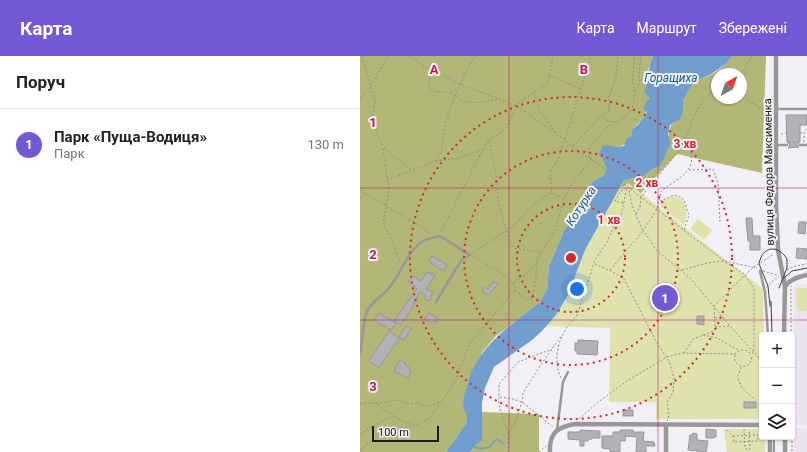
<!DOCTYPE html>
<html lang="uk">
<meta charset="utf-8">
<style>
:root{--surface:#fff;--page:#f2f2f2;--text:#222;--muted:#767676;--line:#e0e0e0;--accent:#7359d3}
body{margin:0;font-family:Roboto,sans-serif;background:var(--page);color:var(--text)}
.controls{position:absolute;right:12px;bottom:12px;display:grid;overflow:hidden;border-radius:4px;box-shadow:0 1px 3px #0004}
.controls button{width:36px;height:36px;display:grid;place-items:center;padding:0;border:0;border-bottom:1px solid var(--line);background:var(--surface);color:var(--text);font:20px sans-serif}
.compass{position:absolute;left:351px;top:12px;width:36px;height:36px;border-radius:50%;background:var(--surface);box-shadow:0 1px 3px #0004;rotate:40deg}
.scale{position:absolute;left:12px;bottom:10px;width:67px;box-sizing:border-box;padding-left:4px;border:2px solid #1a191b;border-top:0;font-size:11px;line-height:14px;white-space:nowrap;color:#1a191b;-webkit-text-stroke:3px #f2f0f4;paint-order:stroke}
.you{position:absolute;left:217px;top:233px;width:14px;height:14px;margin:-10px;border:3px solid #fff;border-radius:50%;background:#1a73e8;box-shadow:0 0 0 6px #1a73e833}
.badge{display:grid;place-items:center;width:26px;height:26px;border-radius:50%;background:var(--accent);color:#fff;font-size:13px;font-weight:700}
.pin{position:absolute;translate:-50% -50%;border:2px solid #fff;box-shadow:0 1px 4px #0006}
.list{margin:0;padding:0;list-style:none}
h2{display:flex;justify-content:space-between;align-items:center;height:52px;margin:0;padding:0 16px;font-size:17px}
h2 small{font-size:13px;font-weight:400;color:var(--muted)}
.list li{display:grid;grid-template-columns:26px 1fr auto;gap:12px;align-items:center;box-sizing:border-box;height:72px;padding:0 16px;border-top:1px solid var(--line)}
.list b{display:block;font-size:15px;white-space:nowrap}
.list p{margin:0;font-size:13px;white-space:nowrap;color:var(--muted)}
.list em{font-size:13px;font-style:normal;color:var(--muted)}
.icon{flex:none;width:22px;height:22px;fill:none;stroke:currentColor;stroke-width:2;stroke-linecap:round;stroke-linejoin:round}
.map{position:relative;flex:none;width:447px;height:396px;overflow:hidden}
header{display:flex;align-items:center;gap:24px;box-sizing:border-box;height:56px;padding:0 20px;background:var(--accent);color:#fff}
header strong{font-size:19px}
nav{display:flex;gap:22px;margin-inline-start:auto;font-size:14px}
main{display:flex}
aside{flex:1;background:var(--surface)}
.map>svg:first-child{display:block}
</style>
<header>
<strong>Карта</strong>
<nav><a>Карта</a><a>Маршрут</a><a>Збережені</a></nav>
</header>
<main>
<aside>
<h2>Поруч<small></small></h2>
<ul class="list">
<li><span class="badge">1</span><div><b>Парк «Пуща-Водиця»</b><p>Парк</p></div><em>130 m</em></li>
</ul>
</aside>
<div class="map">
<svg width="447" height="396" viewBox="0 0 447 396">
<rect width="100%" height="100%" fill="#f2f0f4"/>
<g fill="#ebe4ef">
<path d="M437 228H447V369H436L433 232Z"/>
<rect x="434" y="372" width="13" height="24"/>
</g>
<g fill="#dee3ae">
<path d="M267 126 403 233 404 279H402V363H296V346H249L250 272 186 270 196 259 208 239 225 194 260 131H263Z"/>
<path d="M313 140 319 141C328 150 328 158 324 169L300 150 301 145Z"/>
<path d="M338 163 352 174 344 184 330 173Z"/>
<path d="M438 232H447V255H439L437 253 436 234Z"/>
<path d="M364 373H402V381H405V396H367Z"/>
</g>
<g fill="#b1b777" fill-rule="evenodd">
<path d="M0 0H293C279 25 302 51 272 73V80C261 94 260 91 243 90L242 102 247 114 243 120 233 125 204 175 189 210 187 233 180 246 136 280 123 295 108 325 104 342 103 350 108 360 107 366 86 396H0Z"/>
<path d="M372 0H406L402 117 317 98 281 137 268 127 263 131H260L265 124 284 120 291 114 300 110 304 99 311 69C324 60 320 60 323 46 324 39 330 32 334 27 338 22 346 22 351 19 359 14 367 8 372 0ZM357 18H381V42H357Z"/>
<path d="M122 356 179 358V396H110L117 388Z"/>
</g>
<path fill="#729ece" d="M293 0H372L367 7 350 19 335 25 328 35 323 45V55L320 63 310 69 308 79 311 87 300 110 291 114 284 120 265 124 263 126 225 194 208 239 196 259 182 275 172 284 134 311 125 332 122 347V384L117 388 110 396H86L107 366C108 357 103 355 103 348 103 342 105 336 107 330 116 291 150 270 180 246L187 233 189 210 204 175 233 125 243 120 247 114 242 102 239 98 243 89 258 91 264 90 267 82 272 80V73L278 69 287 56 283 52 289 42 284 35C292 24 286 12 293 0Z"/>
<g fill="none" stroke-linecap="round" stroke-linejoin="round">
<path stroke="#729ece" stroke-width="1.5" d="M113 390C119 394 125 393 131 390L133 386 137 383 144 388"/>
</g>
<g fill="#b3b1b5" stroke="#979599">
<path d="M426 59H447V69H440V86L437 89 439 91 428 92 430 89 427 86Z"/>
<path d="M386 162H392L393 180H400V194H390V185H388Z"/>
<path d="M439 166H446L445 178 438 177Z"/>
<path d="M437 192 447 193V203L436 202Z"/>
<path d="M72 200 87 209 84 215 69 206Z"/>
<path d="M67 216 75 220 66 233 73 236 69 245 64 243 66 240 60 236 53 248 54 249 41 269 34 265 57 233 48 226 53 220 61 225Z"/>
<path d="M134 225 138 228 128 239 122 235 125 231 128 233Z"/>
<path d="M19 257 36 267 31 274 14 264Z"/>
<path d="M69 257 78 263 76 266 74 265 72 267 65 263Z"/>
<path d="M337 260H344V269L337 268Z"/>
<path d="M46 270 51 273 44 284 39 281Z"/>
<path d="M29 275 39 282 19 312 9 305Z"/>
<path d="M218 284 238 285 237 299 217 298V295H215V287H218Z"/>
<path d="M40 304 46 307 45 309 50 312 49 313 51 315 48 322 34 315Z"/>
<rect x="384" y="346" width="12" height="6"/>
<rect x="263" y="354" width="10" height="6"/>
<path d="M346 373 356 374V381H354V382H346Z"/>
<path d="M220 374 240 375V382H232V383H229L228 385H224V390H220V384L208 383V376H220Z"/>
<path d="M260 374H273V376H284L283 385 294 386 295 390H286V396H276L277 381 266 380 265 385H260V396H250V393L242 392V380H253V376H260Z"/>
<path d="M333 377 337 378V384L348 385 346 396 328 394 330 379H332Z"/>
</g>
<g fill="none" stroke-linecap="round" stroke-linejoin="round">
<g stroke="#8e8d90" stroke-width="1" stroke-dasharray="2 2" stroke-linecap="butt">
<path d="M2 0 15 46 12 64 23 92 29 134 23 168 33 186 40 207"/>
<path d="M49 0 67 12 100 28 157 50 205 84 212 91 238 108 364 205 383 217 394 232V296L391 298C386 292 380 293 375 298L323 297 307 301 267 325 237 347 219 363"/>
<path d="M72 14 68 29C75 40 81 34 90 37 95 38 97 42 101 44 110 49 129 45 139 43"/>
<path d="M380 18 392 0"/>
<path d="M189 19 221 33"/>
<path d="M381 35 389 45 411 58"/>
<path d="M275 36 280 27 279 17 281 0"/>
<path d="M174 37 180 55 196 77"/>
<path d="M0 42 10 31 28 0"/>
<path d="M243 61C249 66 252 68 260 64 278 55 274 39 273 22 273 15 274 7 274 0"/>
<path d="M440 77H444"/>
<path d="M421 78 427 77"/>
<path d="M129 85 137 122 138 146 149 185 154 192 181 196"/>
<path d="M324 86C344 112 320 121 301 135L297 153 283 175 291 185 295 193 330 222 370 270 398 301 402 303"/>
<path d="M429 86H438"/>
<path d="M444 86V76L447 72"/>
<path d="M213 90 239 62 249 55V41L256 21 258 0"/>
<path d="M24 92 51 114"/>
<path d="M229 102V94L230 90 251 67"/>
<path d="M76 105 99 102 123 93"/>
<path d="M329 114 353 113 358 127 360 166"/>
<path d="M27 124 75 105C83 98 82 88 83 79 88 51 101 24 115 0"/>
<path d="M0 134C23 149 48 161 71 178"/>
<path d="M191 137 203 142"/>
<path d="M0 143 5 137"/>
<path d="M300 145 314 139 319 140 324 144 329 159 324 174"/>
<path d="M263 147 255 145 260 136 267 131"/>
<path d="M276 158 280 151 281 141 322 91 336 56 340 49 357 30"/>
<path d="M81 176 126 87 146 72 157 50 161 45 187 28 193 0"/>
<path d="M113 197 153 170 175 147 191 137 192 131 190 122 192 113 198 104 205 84 231 0"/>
<path d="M235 208 255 217 264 223 297 287 309 305 314 322 313 337 307 346 309 359 307 365"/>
<path d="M250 214 283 175C277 161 270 148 269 132"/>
<path d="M322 214 347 207 364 205 397 212"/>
<path d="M427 214 435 210 447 208"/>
<path d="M403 215 417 219"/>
<path d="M154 228 157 223 165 219 172 212 195 174 204 143 211 129 231 103"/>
<path d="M406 231 419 220"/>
<path d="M155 234 167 244 172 242 175 228 178 203"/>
<path d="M355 262H364"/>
<path d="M355 271 370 270"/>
<path d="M343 279 357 282 378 294"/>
<path d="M431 279V230"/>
<path d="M324 297 333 283 354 275 355 272 354 250 385 219 394 211 414 198"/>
<path d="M375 299C372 314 395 314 391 299"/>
<path d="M381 311C381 314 378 318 378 320 378 330 389 339 396 344"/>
<path d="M201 322C191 301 200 275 217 260L235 204 247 186 253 172 261 160 267 131"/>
<path d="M140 341 153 343 162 346 193 371"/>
<path d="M15 347C28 356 39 365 54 369"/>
<path d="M0 348 4 347H20L36 344 49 348 59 347 67 351 80 346"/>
<path d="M384 373 385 392 387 394 390 393 389 374"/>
<path d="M367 374 373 380 374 386 398 385 397 379 400 378 401 373"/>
<path d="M0 378 28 362 33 361"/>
<path d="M148 378 139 349V328L158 306 192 293"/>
<path d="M373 380 396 379"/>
<path d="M432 381V396"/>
<path d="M0 394 16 380 29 374 54 370 68 364 90 334 96 324 110 286 120 275 155 234C153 220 124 207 113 201"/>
<path d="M148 396V378L155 366 162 346 163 337 180 310 202 279"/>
<path d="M179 396 186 390"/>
</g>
<g stroke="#999797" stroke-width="2.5">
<path d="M417 53H447"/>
<path d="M417 89H427"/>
<path d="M440 89H447"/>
<path d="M400 215 405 236 408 279"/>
<path d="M0 298C3 286 2 270 6 258 9 248 21 241 28 233 41 219 45 199 60 187 66 182 72 182 80 180L110 199 102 203 76 246"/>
<path d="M197 374 203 326 208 316"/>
</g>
<g stroke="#999797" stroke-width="4.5">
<path d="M416 0V149L418 194 425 230 424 279"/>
<path d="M425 230C431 223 438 221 447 219"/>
<path d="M410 381V396"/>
<path d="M425 381V396"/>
<path d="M190 396C189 377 197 371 215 368L402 369"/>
<path d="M306 396V369"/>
</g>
<g stroke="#403f41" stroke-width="1">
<path d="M424 222 432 215 447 212"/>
<path d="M411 245 412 279"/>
<path d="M410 250 408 230 399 208C402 190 418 188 427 203V212L419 232"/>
<path d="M414 381V396"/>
</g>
</g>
<path fill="none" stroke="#c2185b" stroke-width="1" stroke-opacity="0.55" d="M149 0V396M298 0V396M0 132H447M0 264H447"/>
<g fill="none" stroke="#d62828" stroke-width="2" stroke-dasharray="2 4">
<circle cx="211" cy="202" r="54"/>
<circle cx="211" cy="202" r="107"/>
<circle cx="211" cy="202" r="161"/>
</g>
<g text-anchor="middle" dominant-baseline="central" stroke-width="4" stroke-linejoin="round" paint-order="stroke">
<g font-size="11" fill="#1a191b" stroke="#f2f0f4">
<text transform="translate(409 116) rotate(-91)">вулиця Федора Максименка</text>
</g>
<g font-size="12" font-style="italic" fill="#185793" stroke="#f2f0f4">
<text x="311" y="22">Горащиха</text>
<text transform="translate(221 150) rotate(-57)">Котурка</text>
</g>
</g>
<g font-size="13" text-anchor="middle" font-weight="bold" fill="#c2185b" stroke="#f2f0f4" stroke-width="4" stroke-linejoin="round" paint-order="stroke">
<text x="74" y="18">A</text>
<text x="224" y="18">B</text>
<text x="13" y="71">1</text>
<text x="13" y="203">2</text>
<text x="13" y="335">3</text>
</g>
<circle cx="211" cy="202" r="6" fill="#d62828" stroke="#f2f0f4" stroke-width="2"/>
<g font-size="12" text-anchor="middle" font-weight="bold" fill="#d62828" stroke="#f2f0f4" stroke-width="4" stroke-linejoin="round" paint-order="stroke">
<text x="325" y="92">3 хв</text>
<text x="287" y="131">2 хв</text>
<text x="249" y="168">1 хв</text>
</g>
</svg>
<div class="controls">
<button>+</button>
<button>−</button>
<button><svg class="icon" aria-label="layers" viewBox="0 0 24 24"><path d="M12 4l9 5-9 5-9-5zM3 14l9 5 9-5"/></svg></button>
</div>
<svg class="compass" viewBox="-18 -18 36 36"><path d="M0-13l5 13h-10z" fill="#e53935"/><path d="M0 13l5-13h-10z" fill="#767676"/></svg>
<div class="scale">100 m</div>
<div class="you"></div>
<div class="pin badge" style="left:305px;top:242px">1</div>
</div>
</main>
